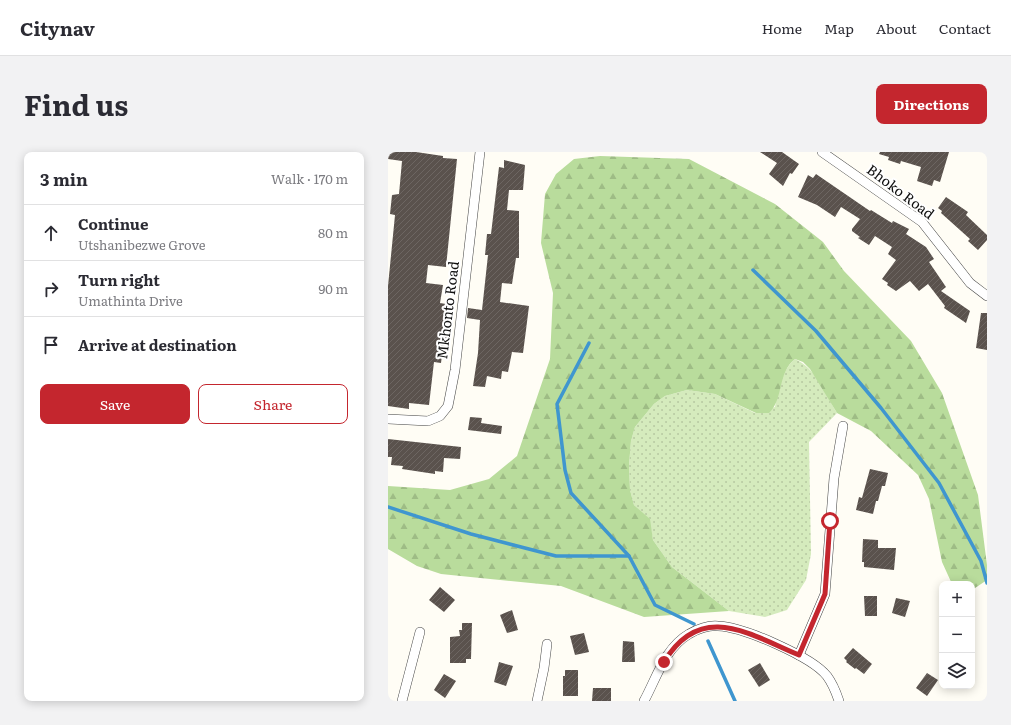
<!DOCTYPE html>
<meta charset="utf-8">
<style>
:root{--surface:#fff;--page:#f2f2f3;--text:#2b2b33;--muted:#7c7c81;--line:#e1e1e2;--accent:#c4262e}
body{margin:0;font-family:Literata,serif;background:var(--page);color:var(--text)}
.controls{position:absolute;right:12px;bottom:12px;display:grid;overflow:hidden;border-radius:8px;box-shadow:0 2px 10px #0003}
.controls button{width:36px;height:36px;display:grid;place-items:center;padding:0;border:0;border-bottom:1px solid var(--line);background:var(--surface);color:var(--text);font:20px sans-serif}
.stop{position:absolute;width:12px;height:12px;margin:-9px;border:3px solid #c4262e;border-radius:50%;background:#fff}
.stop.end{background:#c4262e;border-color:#fff;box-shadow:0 1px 4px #0008}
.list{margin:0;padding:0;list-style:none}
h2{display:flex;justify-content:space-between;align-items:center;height:52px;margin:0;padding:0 16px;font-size:17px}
h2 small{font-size:13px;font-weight:400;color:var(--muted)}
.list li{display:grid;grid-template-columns:26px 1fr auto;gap:12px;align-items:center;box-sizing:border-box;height:56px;padding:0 16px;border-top:1px solid var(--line)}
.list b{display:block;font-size:15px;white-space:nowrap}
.list p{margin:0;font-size:13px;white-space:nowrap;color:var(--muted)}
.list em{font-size:13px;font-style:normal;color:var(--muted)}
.actions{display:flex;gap:8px;padding:12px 16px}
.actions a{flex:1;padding:9px 0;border:1px solid var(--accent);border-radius:8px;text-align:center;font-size:14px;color:var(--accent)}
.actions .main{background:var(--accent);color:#fff}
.icon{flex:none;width:22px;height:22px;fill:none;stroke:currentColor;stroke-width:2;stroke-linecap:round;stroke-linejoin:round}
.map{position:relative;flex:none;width:599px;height:549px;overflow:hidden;border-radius:8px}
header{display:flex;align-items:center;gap:24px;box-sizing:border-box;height:56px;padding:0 20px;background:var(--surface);border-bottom:1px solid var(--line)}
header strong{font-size:19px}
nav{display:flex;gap:22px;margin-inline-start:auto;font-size:14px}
.intro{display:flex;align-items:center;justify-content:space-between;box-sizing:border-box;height:96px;padding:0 24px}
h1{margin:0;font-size:28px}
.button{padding:10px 18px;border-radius:8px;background:var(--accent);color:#fff;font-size:14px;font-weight:700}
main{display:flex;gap:24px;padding:0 24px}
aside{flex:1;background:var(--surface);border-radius:8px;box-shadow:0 2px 10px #0003}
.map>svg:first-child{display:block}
</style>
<header>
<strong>Citynav</strong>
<nav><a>Home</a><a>Map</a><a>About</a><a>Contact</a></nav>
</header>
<div class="intro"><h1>Find us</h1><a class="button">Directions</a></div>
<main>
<aside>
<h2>3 min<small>Walk · 170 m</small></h2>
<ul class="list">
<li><svg class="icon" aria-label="ahead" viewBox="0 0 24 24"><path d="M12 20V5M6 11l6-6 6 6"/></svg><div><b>Continue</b><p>Utshanibezwe Grove</p></div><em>80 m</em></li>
<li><svg class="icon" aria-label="right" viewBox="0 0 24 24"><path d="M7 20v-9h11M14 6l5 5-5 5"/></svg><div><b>Turn right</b><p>Umathinta Drive</p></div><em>90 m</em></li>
<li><svg class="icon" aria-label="arrive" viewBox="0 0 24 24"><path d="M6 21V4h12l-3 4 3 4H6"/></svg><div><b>Arrive at destination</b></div></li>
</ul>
<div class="actions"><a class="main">Save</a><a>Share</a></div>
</aside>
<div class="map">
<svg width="599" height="549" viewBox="0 0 599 549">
<defs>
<pattern id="grass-dots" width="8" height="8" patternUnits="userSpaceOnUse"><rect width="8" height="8" fill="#d5ebbd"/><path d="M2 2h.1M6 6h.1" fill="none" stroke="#b6c8a1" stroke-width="1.8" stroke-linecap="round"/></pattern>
<pattern id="forest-firs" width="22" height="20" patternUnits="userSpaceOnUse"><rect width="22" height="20" fill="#b9dc9c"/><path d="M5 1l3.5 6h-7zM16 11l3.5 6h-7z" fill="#9ebc85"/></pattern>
<pattern id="building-hatch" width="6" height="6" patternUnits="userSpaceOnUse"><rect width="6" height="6" fill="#5a524d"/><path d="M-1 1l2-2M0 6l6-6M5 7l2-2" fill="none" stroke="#6d6662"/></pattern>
</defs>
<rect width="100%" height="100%" fill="#fffdf5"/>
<path fill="url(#grass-dots)" d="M407 207C428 216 437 242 449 261L421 290 423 402 418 428 399 458 377 465 341 459 284 415 265 388 261 367 246 353 242 338 241 313 243 289 247 275 266 252 277 244 299 238 327 242 367 261 387 255C391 238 393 219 407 207Z"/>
<path fill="url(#forest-firs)" d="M212 4 301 7 387 52 435 90 456 119 523 189 554 241 590 343 599 413V428L584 438V432H564L554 410 541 347 530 323 483 279 449 261 422 217 415 210 407 207C389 221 396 247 381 261H368L327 242 299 238 277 244 266 252 247 275 243 289 241 313 242 338 246 353 262 367 265 388 284 415 341 459 256 465 173 434 53 422 29 414 0 397V334L62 338 101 327 129 304 162 207 165 141 153 91 157 42 168 22 186 7Z"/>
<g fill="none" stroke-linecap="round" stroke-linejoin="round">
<g stroke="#3f96cf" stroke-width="3.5">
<path d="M365 118 428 179 493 256 551 331 593 409 599 431"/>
<path d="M201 191 169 252 177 318 183 341 241 404 267 453 306 472"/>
<path d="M0 355 83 382 168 404H241"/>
<path d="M320 489 347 549"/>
</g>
</g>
<g fill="url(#building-hatch)">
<path d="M0 0H28L55 4V6L69 7 58 115 40 113 38 131 55 133 52 151 58 152 55 177 60 178 58 195H55L53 211 46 210 41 253 21 251V257L0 254V134L7 63 2 62 4 43 11 42 14 9 0 7Z"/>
<path d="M372 0H394L411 12 404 22 402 21 395 34 381 22 389 11Z"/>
<path d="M492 0H561L552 30 546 28 544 34 529 29 533 15 513 9 512 12 500 8 501 5 491 2Z"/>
<path d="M116 8 137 13 135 38H121L119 58 131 59V106H128L124 132 114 131 112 150 141 154 138 178 135 201 124 200 120 220 114 219 113 227 99 224 97 235 85 234 90 201 92 168 79 166 80 156 94 158 100 103H97L99 82H103L111 15 116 16Z"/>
<path d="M428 22 482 59 483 58 504 71 505 69 521 77 518 82 538 95 546 107 541 110 558 135 553 139 582 159 578 171 556 156 557 154 540 132 531 139 522 129 508 139 499 133 500 131 494 127 508 108 500 102 504 95 487 84 481 93 470 86 472 85 464 79V77L472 67 453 55 447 65 429 53 410 45 420 23 425 26Z"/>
<path d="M558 45 580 60 578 63 599 83V88L590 98 580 89 582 87 553 61 554 59 550 56Z"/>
<path d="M593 161H599V198L588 196Z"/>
<path d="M82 265 94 266 93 271 114 274 113 282 80 278Z"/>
<path d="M0 287 73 295 72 307 56 306 55 320 47 319V322L14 317 15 314 3 313 4 305H0Z"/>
<path d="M482 317 500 321 497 334H494L490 349H488L485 362 468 358 471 345 474 346Z"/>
<path d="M475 387 490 388V396H508L506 418 476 415V410H474Z"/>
<path d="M52 435 67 448 56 460 41 448Z"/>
<path d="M476 444H489V464H477Z"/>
<path d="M508 446 522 449 517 465 504 461Z"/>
<path d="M124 458 130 478 119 481 112 463Z"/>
<path d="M74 471H84L83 507H78V511H62V485L72 484 71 478H74Z"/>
<path d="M196 481 201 500 187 503 182 484Z"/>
<path d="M235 489 246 490 247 510H234Z"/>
<path d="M465 496 484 512 476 522 468 516 467 517 458 510 459 509 456 506Z"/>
<path d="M111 510 125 514 118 534 106 530Z"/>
<path d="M372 511 382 528 371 535 360 518Z"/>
<path d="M177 518H190V544H175V524H177Z"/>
<path d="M539 521 550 528 539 544 528 536Z"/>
<path d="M56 522 68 529 57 546 46 538Z"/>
<path d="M205 536H223V549H204Z"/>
</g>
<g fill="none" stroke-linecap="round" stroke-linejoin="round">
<g stroke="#444" stroke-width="10">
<g id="street">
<path d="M434 0 534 70 582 131 599 144"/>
<path d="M0 267 40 269 52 264 60 254 67 218 92 0"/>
<path d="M411 503 437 442 446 326 455 274"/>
<path d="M14 549 32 480"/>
<path d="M149 549 156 516 159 492"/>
<path d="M256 549C269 525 277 496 301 482 309 477 321 473 330 474 356 475 424 505 439 524 445 532 448 540 451 549"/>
</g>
</g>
<use href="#street" stroke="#fff" stroke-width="9"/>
</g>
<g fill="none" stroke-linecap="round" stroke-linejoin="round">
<path stroke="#c4262e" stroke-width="5" d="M276 510C313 449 361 482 411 503L437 442 442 369"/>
</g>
<g text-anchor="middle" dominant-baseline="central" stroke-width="4" stroke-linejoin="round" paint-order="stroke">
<g font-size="14" fill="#111" stroke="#fff">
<text transform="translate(513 39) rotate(37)">Bhoko Road</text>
<text transform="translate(59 158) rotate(-83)">Mkhonto Road</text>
</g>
</g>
</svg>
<div class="controls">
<button>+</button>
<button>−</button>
<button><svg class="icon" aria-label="layers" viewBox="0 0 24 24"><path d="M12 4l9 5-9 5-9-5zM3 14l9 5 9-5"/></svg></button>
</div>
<div class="stop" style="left:442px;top:369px"></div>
<div class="stop end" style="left:276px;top:510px"></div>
</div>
</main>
